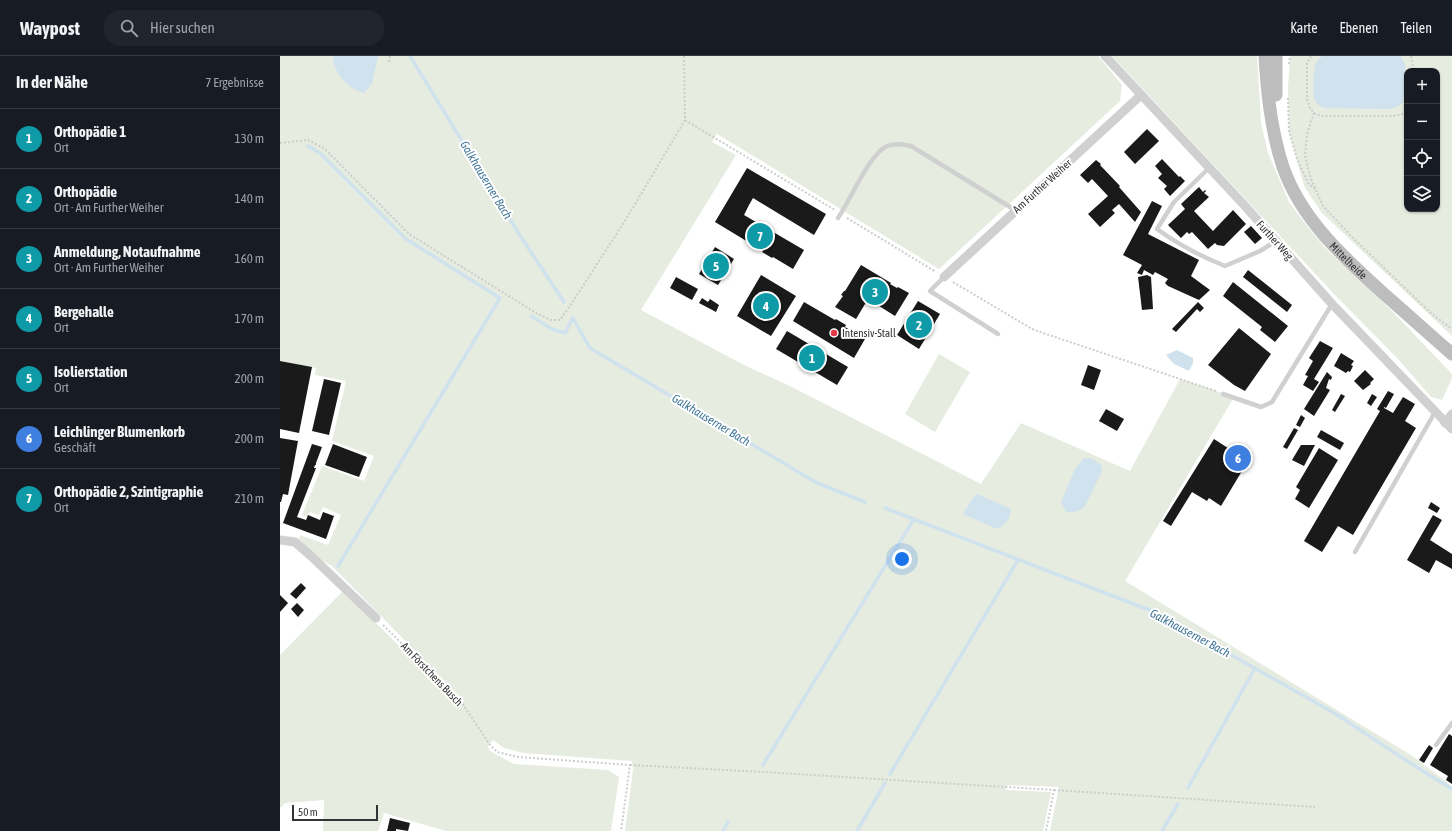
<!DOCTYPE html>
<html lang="de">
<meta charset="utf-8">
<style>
:root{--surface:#171b24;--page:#20242c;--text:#f1f3f6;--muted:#9ea1a6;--line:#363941;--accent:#e63946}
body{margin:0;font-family:"Asap Condensed",sans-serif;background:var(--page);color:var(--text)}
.controls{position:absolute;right:12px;top:12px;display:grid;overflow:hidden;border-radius:8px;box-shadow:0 1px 3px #0004}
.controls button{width:36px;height:36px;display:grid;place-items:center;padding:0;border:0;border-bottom:1px solid var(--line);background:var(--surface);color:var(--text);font:20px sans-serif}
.scale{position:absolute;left:12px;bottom:10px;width:86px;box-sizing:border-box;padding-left:4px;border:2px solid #333;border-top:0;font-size:11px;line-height:14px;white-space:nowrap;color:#333;-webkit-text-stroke:3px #fff;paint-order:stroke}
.you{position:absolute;left:622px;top:503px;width:14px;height:14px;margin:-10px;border:3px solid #fff;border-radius:50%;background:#1a73e8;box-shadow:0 0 0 6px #1a73e833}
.badge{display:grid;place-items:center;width:26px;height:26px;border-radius:50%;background:var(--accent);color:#fff;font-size:13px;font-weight:700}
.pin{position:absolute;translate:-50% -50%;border:2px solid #fff;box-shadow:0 1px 4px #0006}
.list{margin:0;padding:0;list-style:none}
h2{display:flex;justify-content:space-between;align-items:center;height:52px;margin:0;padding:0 16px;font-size:17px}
h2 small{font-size:13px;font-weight:400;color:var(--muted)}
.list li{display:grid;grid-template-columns:26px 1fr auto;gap:12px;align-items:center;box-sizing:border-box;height:60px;padding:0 16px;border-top:1px solid var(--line)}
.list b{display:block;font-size:15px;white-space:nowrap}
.list p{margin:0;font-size:13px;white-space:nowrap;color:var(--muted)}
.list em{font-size:13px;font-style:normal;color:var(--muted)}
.icon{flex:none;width:22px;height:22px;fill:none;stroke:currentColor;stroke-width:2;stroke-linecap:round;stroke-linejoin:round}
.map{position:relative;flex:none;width:1172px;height:775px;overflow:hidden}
header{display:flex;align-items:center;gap:24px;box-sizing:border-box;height:56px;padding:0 20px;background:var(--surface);border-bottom:1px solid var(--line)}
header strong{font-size:19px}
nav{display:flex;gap:22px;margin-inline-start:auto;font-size:14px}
.search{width:280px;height:36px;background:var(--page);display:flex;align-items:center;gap:10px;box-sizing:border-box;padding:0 14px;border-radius:16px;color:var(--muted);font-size:15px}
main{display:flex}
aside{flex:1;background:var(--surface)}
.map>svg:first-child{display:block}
</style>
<header>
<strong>Waypost</strong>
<div class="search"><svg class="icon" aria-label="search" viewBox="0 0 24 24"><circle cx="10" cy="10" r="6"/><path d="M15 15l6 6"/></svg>Hier suchen</div>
<nav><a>Karte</a><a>Ebenen</a><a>Teilen</a></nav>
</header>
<main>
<aside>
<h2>In der Nähe<small>7 Ergebnisse</small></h2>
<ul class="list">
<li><span class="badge" style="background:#0f9aa8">1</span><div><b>Orthopädie 1</b><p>Ort</p></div><em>130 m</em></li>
<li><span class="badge" style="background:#0f9aa8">2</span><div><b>Orthopädie</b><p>Ort · Am Further Weiher</p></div><em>140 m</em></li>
<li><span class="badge" style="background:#0f9aa8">3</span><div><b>Anmeldung, Notaufnahme</b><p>Ort · Am Further Weiher</p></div><em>160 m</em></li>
<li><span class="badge" style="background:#0f9aa8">4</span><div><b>Bergehalle</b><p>Ort</p></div><em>170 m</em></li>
<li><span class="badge" style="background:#0f9aa8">5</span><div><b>Isolierstation</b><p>Ort</p></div><em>200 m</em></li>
<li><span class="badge" style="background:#3f7fe0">6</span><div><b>Leichlinger Blumenkorb</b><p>Geschäft</p></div><em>200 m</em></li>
<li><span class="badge" style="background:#0f9aa8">7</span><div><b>Orthopädie 2, Szintigraphie</b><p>Ort</p></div><em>210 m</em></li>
</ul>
</aside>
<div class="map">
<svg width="1172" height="775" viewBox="0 0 1172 775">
<rect width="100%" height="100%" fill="#fff"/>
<g fill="#e6ecdf" fill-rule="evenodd">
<path d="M0 0H818L842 29 840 45 659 213 437 78 432 86 456 99 361 254 464 309 510 330 701 428 741 367 850 415 900 323 954 341 845 525 1134 701 1172 730V775H770L779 731 727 729 726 734 771 736 763 775H345L353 714 352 705 243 697 224 692 213 684 208 690 210 695 234 708 328 714 339 721 331 775H166L104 757 98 775H43L44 744 5 747 0 752V599L62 536 92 563 179 649 184 645 53 511 40 503 19 483 20 479 48 489 61 459 43 451 39 459 30 456 26 461 22 459 42 410 84 425 94 400 52 385 66 325 35 319 36 312 0 305Z"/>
<path d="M832 0H977L981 67 988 97 1009 146 1027 170 1046 193 1110 253 1172 318V322L1162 344 1151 341 1118 303 1055 239Z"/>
<path d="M1010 0H1172V280L1041 156 1024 130 1009 75 1008 32ZM1127 15H1157V153H1127Z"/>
<path d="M659 298 690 316 655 376 625 358Z"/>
</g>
<g fill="#cfe2ee">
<path d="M53 0H98L92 28 84 37C67 32 54 18 53 0Z"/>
<path d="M1042 0H1120L1125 8 1124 40 1123 46 1120 49 1111 53 1045 52C1041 51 1037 49 1035 45 1032 39 1034 17 1035 10 1036 6 1039 3 1042 0Z"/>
<path d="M897 294 913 302V307L909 315 894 308 886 299Z"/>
<path d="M804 402H811L821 409 822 415 805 450C799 456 794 456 786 456L781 446 795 413Z"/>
<path d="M697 438 731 453C731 461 725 470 717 473L683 458 692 443Z"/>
</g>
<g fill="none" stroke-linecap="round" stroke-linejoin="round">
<g stroke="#cfe2ee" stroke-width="3.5">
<path d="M130 0 239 178 284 246"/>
<path d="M28 90 40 97 126 183 220 242 58 510"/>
<path d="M251 260 272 273 285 277 293 262"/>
<path d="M293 262 310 292 537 427 585 446"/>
<path d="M605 452 877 557 1056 658 1130 707 1172 733"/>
<path d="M483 709 634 463"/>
<path d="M610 718 738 504"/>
<path d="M908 732 975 612"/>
<path d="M443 775 448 766"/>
<path d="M577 775 605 727"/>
<path d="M882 775 898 748"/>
</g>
</g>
<g fill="#1a1a1a">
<path d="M867 73 879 85 855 108 844 96Z"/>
<path d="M882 103 899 121 900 120 905 125 890 140 884 133 887 130 878 122 882 118 875 110Z"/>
<path d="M816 104 821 108 820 109 840 130 839 131 861 156 855 166 839 148 832 154 835 157 820 171 808 158 828 140 812 123 808 127 800 119Z"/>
<path d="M467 112 546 158 534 179 473 142 469 149 464 159 524 194 513 213 493 201 492 202 482 196 483 195 435 166Z"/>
<path d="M919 131 923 136 925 134 926 135 924 137 929 141 914 155 933 175 953 154 966 168 944 190 937 189 935 187 928 193 912 176 909 178 907 176 901 182 888 169 905 153 901 148Z"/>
<path d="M872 145 882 150 868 178 919 204 911 220 930 234 919 244 888 230 885 227 888 223 875 216 873 219 864 214 862 219 857 217 862 209 843 199Z"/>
<path d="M971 170 982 182 975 188 964 176Z"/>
<path d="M435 191 454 203 438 229 419 218Z"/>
<path d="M581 209 611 227 610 228 617 232 618 231 629 237 615 260 588 243 576 263 555 251 563 240 561 239 564 235H565Z"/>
<path d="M968 214 1012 249 1007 256 963 221Z"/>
<path d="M481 219 516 240 491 280 457 260Z"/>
<path d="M867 219 871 221 873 253 862 254 858 221Z"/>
<path d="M396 221 418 233 412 244 390 232Z"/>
<path d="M953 226 1008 270 995 286 980 274 982 271 943 240Z"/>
<path d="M422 242 428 246 430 243 439 249 436 256 419 247Z"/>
<path d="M638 245 660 258 639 293 617 279Z"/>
<path d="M524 246 555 264 556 263 566 269 565 271 585 283 574 302 513 265Z"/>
<path d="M918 246 924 252 920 256 917 253 896 276 892 273Z"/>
<path d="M959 272 991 298 965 335 954 329 928 309Z"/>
<path d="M507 275 568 311 557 329 496 293Z"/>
<path d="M1040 285 1053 292 1034 323 1039 326 1033 335 1023 329 1028 320 1025 319 1033 305 1029 302Z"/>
<path d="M1061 297 1074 305 1071 309 1073 310 1070 316 1068 315 1066 317 1054 310Z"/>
<path d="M0 305 32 311 19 377 0 373Z"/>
<path d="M808 309 821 314 814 334 801 329Z"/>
<path d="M1085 314 1094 323 1090 327 1091 328 1083 334 1074 325Z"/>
<path d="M1047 316 1052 321 1051 324 1049 323 1046 332 1050 334 1034 360 1024 353Z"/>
<path d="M44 323 61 327 49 379 32 375Z"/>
<path d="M1108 335 1114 338 1106 352 1104 351V352L1113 357 1123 341 1135 348 1125 365 1136 372 1073 479 1058 470 1042 496 1024 485 1100 355 1097 353Z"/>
<path d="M1061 338 1065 340 1055 356 1052 354Z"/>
<path d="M1092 338 1097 341 1091 350 1087 347Z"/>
<path d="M826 353 844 363 837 375 819 365Z"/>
<path d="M1021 359 1025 362 1020 371 1016 369Z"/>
<path d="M1014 372 1018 374 1007 393 1003 391Z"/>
<path d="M1041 374 1064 387 1060 394 1037 381Z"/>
<path d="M0 382 18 385 8 439 3 438 1 446H0Z"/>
<path d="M934 383 968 405 941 450 929 442 927 445 912 436 891 470 883 465Z"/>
<path d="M32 388 42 391 36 407V409H35L34 412H36L17 461 26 464 28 459 40 464 43 456 54 460 46 483 3 467Z"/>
<path d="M53 388 87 401 79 421 45 409Z"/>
<path d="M1021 389H1035L1024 410 1012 404Z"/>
<path d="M1039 392 1058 404 1029 452 1015 443 1020 434 1016 431Z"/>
<path d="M1151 446 1160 452 1157 457 1148 452Z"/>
<path d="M1153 459 1162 464 1150 484 1172 498V513L1156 504 1149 517 1127 504Z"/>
<path d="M21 527 26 532 16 543 10 538Z"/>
<path d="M0 539 8 547 0 556Z"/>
<path d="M17 547 24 554 18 561 11 553Z"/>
<path d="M1169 678 1172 680V728L1166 724 1168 720 1150 709Z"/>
<path d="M1149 689 1153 692 1144 707 1139 704Z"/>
<path d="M110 762 130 767 128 775 116 773V775H107Z"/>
</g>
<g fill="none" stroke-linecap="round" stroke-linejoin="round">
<g stroke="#cdcdcd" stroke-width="2" stroke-dasharray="2 2" stroke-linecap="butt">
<path d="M1031 0 1027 7V43L1030 52 1034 57 1041 60H1113L1122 58 1127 53"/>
<path d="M1131 0 1134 15"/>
<path d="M109 6 110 0"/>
<path d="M1009 8 1010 0"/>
<path d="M1008 42 1009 75 1017 103 1028 127 1035 133"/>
<path d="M1034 57 1027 78 1025 100 1031 123 1043 150 1073 182 1153 259 1172 273"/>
<path d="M405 64 555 154"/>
<path d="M0 87 28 84 45 93 129 178 256 257 271 264H280L292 247 348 160 405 64 404 0"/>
<path d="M567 162 656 216"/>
<path d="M673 226 752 273 769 279 936 335"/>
<path d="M103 569 182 647 210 689 217 696 238 701 350 709 341 775"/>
<path d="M350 709 484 716 774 734 766 775"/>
<path d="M774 734 1035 751"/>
</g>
<g stroke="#d0d0d0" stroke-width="4.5">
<path d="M929 112 894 146 877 173C899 189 920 200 945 210L980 195 996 185"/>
<path d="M558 162C570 145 589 98 607 90 615 87 623 88 631 90L735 154"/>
<path d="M664 221 650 235 718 278"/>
<path d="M943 338 981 351 992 346 1052 248"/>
<path d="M1075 496 1155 356"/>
<path d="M1156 689 1172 667"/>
</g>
<g stroke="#d0d0d0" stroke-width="9">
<path d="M825 0 965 150 1052 248 1172 373"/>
<path d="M664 221 861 39"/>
<path d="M1165 367 1172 358"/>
<path d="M0 484 15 486 31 500 96 562"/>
</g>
<g stroke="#bdbdbd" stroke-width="13">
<path id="s1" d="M985 0C987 38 991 75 1003 111 1021 163 1064 202 1104 238 1127 258 1149 278 1172 298"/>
<path d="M996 0V39"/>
</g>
</g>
<circle fill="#e63946" stroke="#fff" stroke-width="1.5" cx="554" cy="277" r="4"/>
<g text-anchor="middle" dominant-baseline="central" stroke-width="4" stroke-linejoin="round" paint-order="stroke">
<g font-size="11" fill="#333" stroke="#fff">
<text transform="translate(762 130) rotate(-42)">Am Further Weiher</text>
<text transform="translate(995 184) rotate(48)">Further Weg</text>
<text stroke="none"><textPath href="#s1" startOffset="228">Mittelheide</textPath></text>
<text transform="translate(152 618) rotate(46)">Am Förstchens Busch</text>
</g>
<g font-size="11" fill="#333" stroke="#fff" text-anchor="start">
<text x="562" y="277">Intensiv-Stall</text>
</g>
<g font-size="12" font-style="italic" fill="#3f7597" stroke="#fff">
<text transform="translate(206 124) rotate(59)">Galkhauserner Bach</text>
<text transform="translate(431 364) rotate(31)">Galkhauserner Bach</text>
<text transform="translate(910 577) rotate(28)">Galkhauserner Bach</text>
</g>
</g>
</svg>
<div class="controls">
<button>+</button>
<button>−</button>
<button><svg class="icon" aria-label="locate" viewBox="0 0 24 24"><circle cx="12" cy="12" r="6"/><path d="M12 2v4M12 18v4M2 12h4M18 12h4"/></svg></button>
<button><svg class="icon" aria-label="layers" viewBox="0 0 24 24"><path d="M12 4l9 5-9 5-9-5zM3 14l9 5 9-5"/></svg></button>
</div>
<div class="scale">50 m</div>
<div class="you"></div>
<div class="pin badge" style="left:532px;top:302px;background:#0f9aa8">1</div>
<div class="pin badge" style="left:639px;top:269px;background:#0f9aa8">2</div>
<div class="pin badge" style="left:595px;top:236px;background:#0f9aa8">3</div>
<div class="pin badge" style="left:486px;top:250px;background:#0f9aa8">4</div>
<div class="pin badge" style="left:436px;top:210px;background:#0f9aa8">5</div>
<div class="pin badge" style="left:958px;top:402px;background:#3f7fe0">6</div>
<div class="pin badge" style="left:480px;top:180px;background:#0f9aa8">7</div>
</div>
</main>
